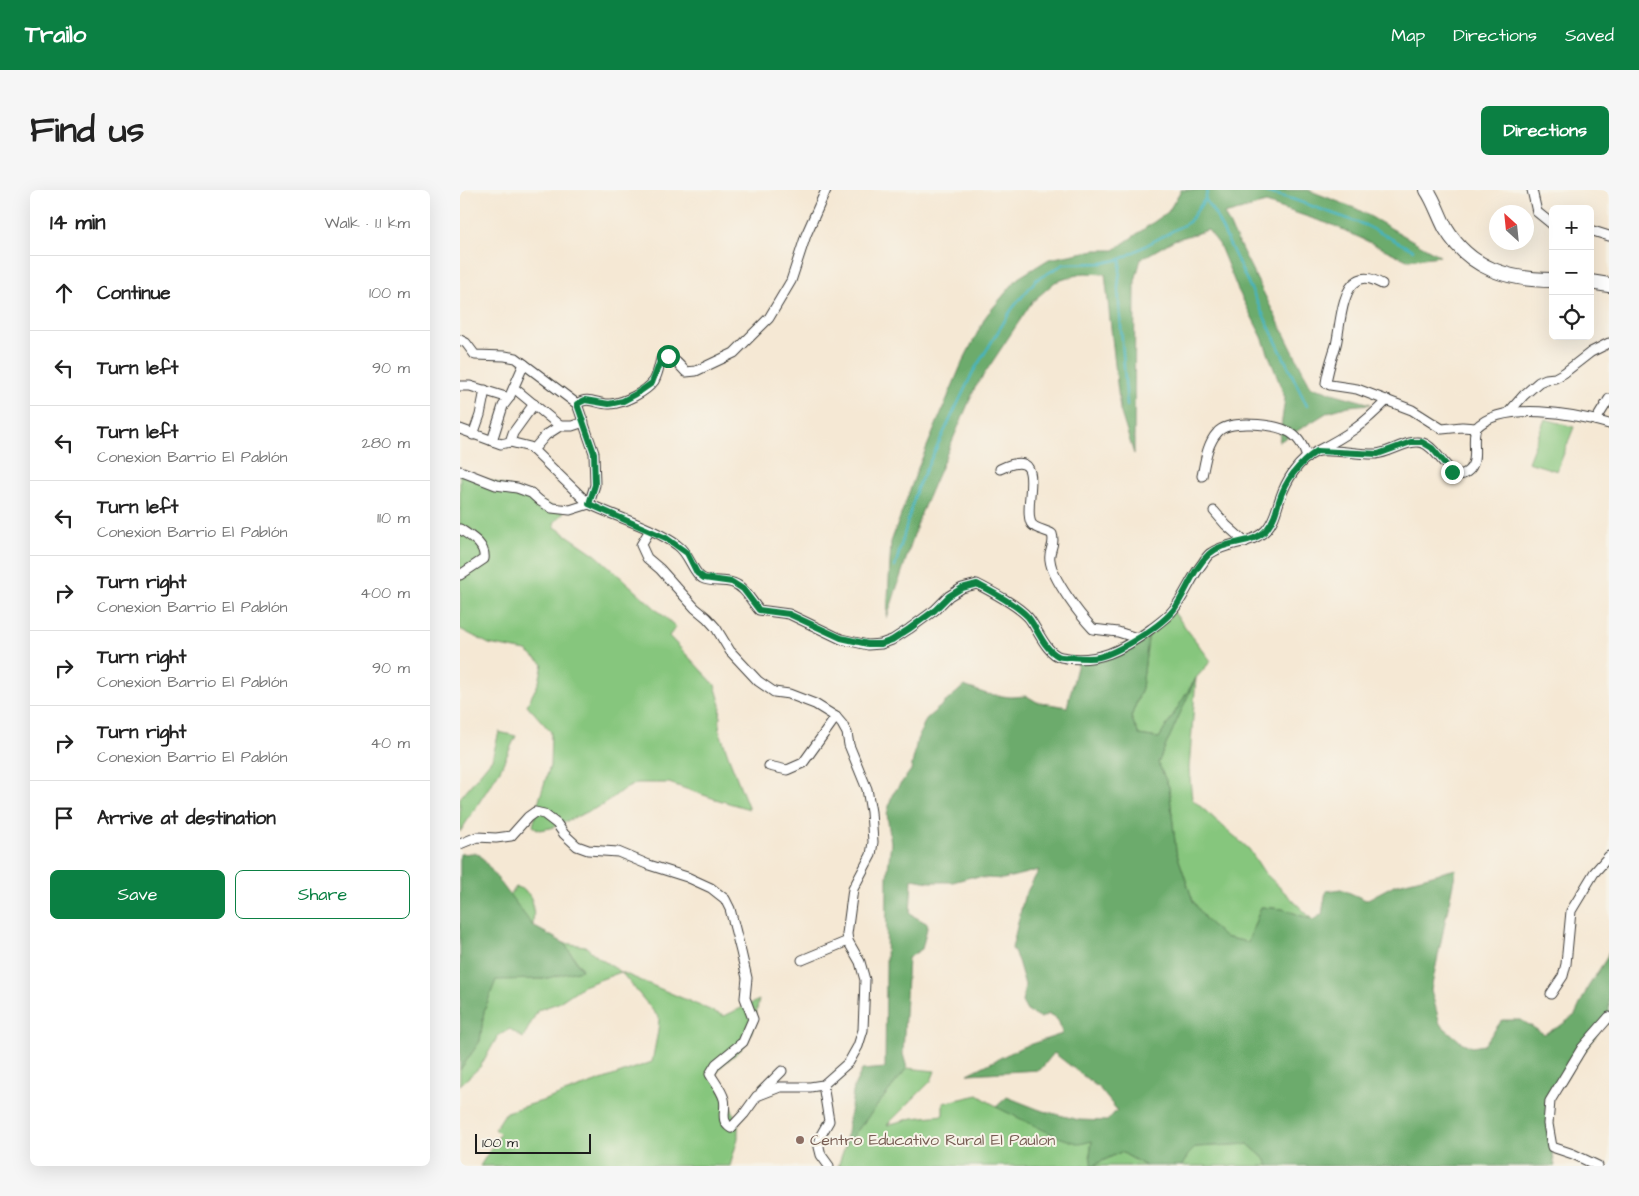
<!DOCTYPE html>
<meta charset="utf-8">
<style>
:root{--surface:#fff;--page:#f6f6f6;--text:#222;--muted:#767676;--line:#e0e0e0;--accent:#0b8043}
body{margin:0;font-family:"Architects Daughter",sans-serif;background:var(--page);color:var(--text)}
.controls{position:absolute;right:15px;top:15px;display:grid;overflow:hidden;border-radius:8px;box-shadow:0 5px 20px #0002}
.controls button{width:45px;height:45px;display:grid;place-items:center;padding:0;border:0;border-bottom:1px solid var(--line);background:var(--surface);color:var(--text);font:25px sans-serif}
.compass{position:absolute;left:1029px;top:15px;width:45px;height:45px;border-radius:50%;background:var(--surface);box-shadow:0 5px 20px #0002;rotate:333deg}
.scale{position:absolute;left:15px;bottom:12px;width:116px;box-sizing:border-box;padding-left:5px;border:2px solid #1c1c1c;border-top:0;font-size:14px;line-height:18px;white-space:nowrap;color:#1c1c1c;-webkit-text-stroke:4px #f7f3e8;paint-order:stroke}
.stop{position:absolute;width:15px;height:15px;margin:-11px;border:4px solid #0b8043;border-radius:50%;background:#fff}
.stop.end{background:#0b8043;border-color:#fff;box-shadow:0 1px 5px #0008}
.list{margin:0;padding:0;list-style:none}
h2{display:flex;justify-content:space-between;align-items:center;height:65px;margin:0;padding:0 20px;font-size:21px}
h2 small{font-size:16px;font-weight:400;color:var(--muted)}
.list li{display:grid;grid-template-columns:32px 1fr auto;gap:15px;align-items:center;box-sizing:border-box;height:75px;padding:0 20px;border-top:1px solid var(--line)}
.list b{display:block;font-size:19px;white-space:nowrap}
.list p{margin:0;font-size:16px;white-space:nowrap;color:var(--muted)}
.list em{font-size:16px;font-style:normal;color:var(--muted)}
.actions{display:flex;gap:10px;padding:15px 20px}
.actions a{flex:1;padding:11px 0;border:1px solid var(--accent);border-radius:8px;text-align:center;font-size:18px;color:var(--accent)}
.actions .main{background:var(--accent);color:#fff}
.icon{flex:none;width:28px;height:28px;fill:none;stroke:currentColor;stroke-width:2;stroke-linecap:round;stroke-linejoin:round}
.map{position:relative;flex:none;width:1149px;height:976px;overflow:hidden;border-radius:8px}
header{display:flex;align-items:center;gap:30px;box-sizing:border-box;height:70px;padding:0 25px;background:var(--accent);color:#fff}
header strong{font-size:24px}
nav{display:flex;gap:28px;margin-inline-start:auto;font-size:18px}
.intro{display:flex;align-items:center;justify-content:space-between;box-sizing:border-box;height:120px;padding:0 30px}
h1{margin:0;font-size:35px}
.button{padding:12px 22px;border-radius:8px;background:var(--accent);color:#fff;font-size:18px;font-weight:700}
main{display:flex;gap:30px;padding:0 30px}
aside{flex:1;background:var(--surface);border-radius:8px;box-shadow:0 5px 20px #0002}
.map>svg:first-child{display:block}
</style>
<header>
<strong>Trailo</strong>
<nav><a>Map</a><a>Directions</a><a>Saved</a></nav>
</header>
<div class="intro"><h1>Find us</h1><a class="button">Directions</a></div>
<main>
<aside>
<h2>14 min<small>Walk · 1.1 km</small></h2>
<ul class="list">
<li><svg class="icon" aria-label="ahead" viewBox="0 0 24 24"><path d="M12 20V5M6 11l6-6 6 6"/></svg><div><b>Continue</b></div><em>100 m</em></li>
<li><svg class="icon" aria-label="left" viewBox="0 0 24 24"><path d="M17 20v-9H6M10 6l-5 5 5 5"/></svg><div><b>Turn left</b></div><em>90 m</em></li>
<li><svg class="icon" aria-label="left" viewBox="0 0 24 24"><path d="M17 20v-9H6M10 6l-5 5 5 5"/></svg><div><b>Turn left</b><p>Conexion Barrio El Pablón</p></div><em>280 m</em></li>
<li><svg class="icon" aria-label="left" viewBox="0 0 24 24"><path d="M17 20v-9H6M10 6l-5 5 5 5"/></svg><div><b>Turn left</b><p>Conexion Barrio El Pablón</p></div><em>110 m</em></li>
<li><svg class="icon" aria-label="right" viewBox="0 0 24 24"><path d="M7 20v-9h11M14 6l5 5-5 5"/></svg><div><b>Turn right</b><p>Conexion Barrio El Pablón</p></div><em>400 m</em></li>
<li><svg class="icon" aria-label="right" viewBox="0 0 24 24"><path d="M7 20v-9h11M14 6l5 5-5 5"/></svg><div><b>Turn right</b><p>Conexion Barrio El Pablón</p></div><em>90 m</em></li>
<li><svg class="icon" aria-label="right" viewBox="0 0 24 24"><path d="M7 20v-9h11M14 6l5 5-5 5"/></svg><div><b>Turn right</b><p>Conexion Barrio El Pablón</p></div><em>40 m</em></li>
<li><svg class="icon" aria-label="arrive" viewBox="0 0 24 24"><path d="M6 21V4h12l-3 4 3 4H6"/></svg><div><b>Arrive at destination</b></div></li>
</ul>
<div class="actions"><a class="main">Save</a><a>Share</a></div>
</aside>
<div class="map">
<svg width="1149" height="976" viewBox="0 0 1149 976">
<rect width="100%" height="100%" fill="#f7f3e8"/>
<filter id="ink" filterUnits="userSpaceOnUse"><feTurbulence type="fractalNoise" baseFrequency=".02" numOctaves="2"/><feDisplacementMap in="SourceGraphic" scale="10" xChannelSelector="R" yChannelSelector="G"/><feConvolveMatrix kernelMatrix="1 2 1 2 8 2 1 2 1" color-interpolation-filters="sRGB"/></filter>
<filter id="wash" filterUnits="userSpaceOnUse"><feTurbulence type="fractalNoise" baseFrequency=".0096" numOctaves="4" result="noise"/><feDisplacementMap in="SourceGraphic" scale="20" xChannelSelector="R" yChannelSelector="G"/><feGaussianBlur stdDeviation="1.12" result="paint"/><feColorMatrix in="noise" values="0 0 0 0 0 0 0 0 0 0 0 0 0 0 0 0 0 1.4 0 .05"/><feComposite in="paint" operator="in"/></filter>
<g filter="url(#wash)">
<rect width="100%" height="100%" fill="#f5e8d4"/>
<g fill="#86c67d" stroke="#51714c">
<path d="M1085 229 1114 237 1097 281 1068 272Z"/>
<path d="M0 280 58 300 104 322 94 333 95 337 136 365 216 437 209 446 255 495 261 515 259 539 269 568 289 619 252 608 209 593H177L161 601 143 615 91 638 79 640 73 636 79 610 90 576 91 542 67 515 79 492 83 474 66 461 29 454 0 439Z"/>
<path d="M713 421 751 471 736 488 729 579 732 609 789 659 804 682 853 730 823 719 801 717 788 752 764 747 746 730 733 711 716 661 709 597 698 573 733 493 699 548 679 545 671 527 682 498 689 441Z"/>
<path d="M39 542 56 546 40 580 0 642V608L32 569Z"/>
<path d="M56 697C76 702 74 719 73 736L49 705Z"/>
<path d="M104 753 125 756 139 768 161 782 264 826 299 810C296 823 293 846 284 856 275 867 260 873 254 888L263 897 278 935V948L270 976H20L40 944 35 939 46 922 82 911 192 872 198 841 199 828 161 782 123 796 98 813 78 820 63 848 50 839 38 846 20 877 0 895V880L20 851 24 821 36 789H83L122 779Z"/>
<path d="M447 878 475 881 471 891 427 935 453 928 483 925V913L518 905C552 928 593 938 632 951L630 964 632 976H378L385 956Z"/>
<path d="M788 954 806 970 809 976H721L725 967 736 957Z"/>
<path d="M661 962 686 976H632Z"/>
</g>
<g fill="#6cab6c" stroke="#446444">
<path d="M721 0H848L897 19 980 66 947 70 875 36 806 13 764 24 851 197 911 214 889 216 868 222 819 252 825 208 802 147 778 100 759 54 748 40 714 50 681 69 675 91 674 264 660 220 645 84 624 83 595 92 572 112 515 198 460 326 427 428 431 352 458 278 502 173 526 126 558 88 589 69 635 60H654L708 22Z"/>
<path d="M689 441 682 498 671 527 679 545 699 548 736 488 698 573 709 597 716 661 733 711 746 730 764 747 788 752 801 717 823 719 853 730 862 724 866 701 881 699 906 710 934 695 996 679 971 800 980 834 1001 852 1012 857 1024 855 1042 830H1061L1084 844 1100 836 1115 825 1128 797 1146 769 1149 761V827L1090 911V949L1095 976H809L806 970 788 954 736 957 728 965 722 976H686L661 962 632 976 630 964 632 951 620 954 598 947 536 917 547 907 580 920 619 930 647 931 657 920 640 899 594 863 580 880 508 884 562 857 602 844C600 833 599 828 588 824L581 828 567 821 562 812 565 795 558 771 552 758 564 707 579 680 543 689 511 687 493 692H470L452 689 450 724 468 734 462 759 448 768 443 864 447 878 385 956 394 896 402 880 425 878 427 687 431 653 427 624 432 605 451 580 457 550 466 529 504 496 527 504 550 507 567 506 577 512 607 517 618 473 637 470Z"/>
<path d="M13 663 20 665 73 736 104 753 122 780 83 789 36 790 24 821 20 851 0 880V664Z"/>
</g>
<g fill="none" stroke-linecap="round" stroke-linejoin="round">
<g stroke="#45b4bf" stroke-width="2.5">
<path d="M798 0 832 9 905 35 953 60"/>
<path d="M745 9 756 26 847 216"/>
<path d="M661 69 658 98 667 216"/>
<path d="M435 377 457 298 513 182 552 119 576 90 604 74 643 73 661 69 729 32 745 9 748 0"/>
</g>
</g>
</g>
<g filter="url(#ink)">
<g fill="none" stroke-linecap="round" stroke-linejoin="round">
<g stroke="#3d3b38" stroke-width="11">
<g id="minor">
<path d="M1072 0 1077 22 1093 35"/>
<path d="M1130 40 1149 46"/>
<path d="M922 94C914 90 906 85 897 91 881 100 880 139 876 155 872 168 868 179 866 193L870 195 897 199 952 220 982 239 1002 237 1016 238"/>
<path d="M0 150 6 153 15 165 45 166 56 168 117 214"/>
<path d="M0 196H10L49 208"/>
<path d="M54 198 100 236H112L124 232"/>
<path d="M1049 222 1064 205 1079 192 1086 189 1095 188 1104 183 1131 162 1149 153"/>
<path d="M1136 230 1149 209"/>
<path d="M0 239 41 254 50 252 70 257 129 314 135 295 134 263 117 214C128 205 138 215 150 214 164 213 186 202 194 191 198 184 199 176 201 169L204 166C213 166 220 176 226 182L236 181 274 163 309 128 331 91 346 45 366 0"/>
<path d="M13 245 20 225 25 200"/>
<path d="M32 251 43 216 49 208 64 174"/>
<path d="M50 252 53 243 74 214"/>
<path d="M73 260 86 245 100 236"/>
<path d="M857 261C888 245 903 235 927 210"/>
<path d="M540 279C590 255 562 313 571 333 574 339 586 340 592 344 596 356 588 360 590 370 592 389 620 425 633 439L658 442 677 448"/>
<path d="M0 281 36 295 57 298 71 303 80 311 92 318 110 320 129 314C156 327 194 338 217 355 230 364 232 382 242 388 251 393 263 389 273 393 285 397 291 411 299 420L329 424 381 449 408 455 421 454 432 450 449 439 475 420 489 406 502 398 517 394C532 402 556 414 568 427 577 437 586 464 601 467 637 474 663 460 691 439 699 433 708 427 714 419 725 405 731 388 742 374 745 370 747 365 751 363 768 351 792 355 806 340 815 330 816 320 820 309 826 291 838 270 856 262 864 258 903 265 916 264 930 263 950 248 963 253 979 258 992 296 1008 281 1020 271 1011 252 1016 238 1043 210 1115 224 1149 234"/>
<path d="M742 286C745 272 747 254 757 243 768 229 813 234 827 241 838 246 844 257 847 268"/>
<path d="M754 321 766 335 785 352"/>
<path d="M0 339C10 346 26 354 24 369L0 385"/>
<path d="M309 576 327 580 343 573 376 527"/>
<path d="M0 654 17 647 36 648 51 646 68 627 75 622 84 624 97 634 104 644 117 656 128 660 158 662 189 675 227 687 251 698 265 709 270 719 281 762 287 788 285 808 293 829 283 852 256 874 250 884C255 893 261 899 264 909 267 919 259 931 271 938L284 924 297 906 320 897H350L363 895 389 872 398 856 403 840 405 790 400 772 388 751 387 744 393 699 411 665 413 652 411 622 407 599 389 555 387 543 382 534 376 527 355 514 329 504 314 502 298 491 270 461 256 438 247 428 235 418 200 379 187 368 181 355 190 340"/>
<path d="M342 770 388 751"/>
<path d="M1091 804 1103 786 1106 774 1111 721 1134 683 1149 666"/>
<path d="M363 895 369 931 361 945 359 957 361 965 369 976"/>
<path d="M301 902 322 881"/>
<path d="M1138 976 1113 964 1092 957 1088 934 1090 911 1122 858 1149 827"/>
</g>
</g>
<g stroke="#3d3b38" stroke-width="16">
<g id="highway">
<path d="M967 0C975 12 979 26 986 39 1010 79 1049 90 1093 90"/>
<path d="M1130 92 1149 95"/>
</g>
</g>
<use href="#minor" stroke="#fff" stroke-width="9"/>
<use href="#highway" stroke="#fff" stroke-width="14"/>
</g>
</g>
<g fill="none" stroke-linecap="round" stroke-linejoin="round" filter="url(#ink)">
<path stroke="#0b8043" stroke-width="6" d="M208 166H204L201 169 192 193 176 204 163 211 149 214 125 210 117 214 134 263 135 295 129 314 206 348 227 363 237 383 244 388 272 392 283 399 299 420 329 424 381 448 408 454H421L432 450 449 439 475 420 489 406 502 398 517 394C532 402 556 414 568 427 578 439 583 458 598 466 601 468 608 467 612 467 621 468 631 469 639 467 659 462 702 436 715 418 727 401 733 379 749 364 765 349 793 356 807 339 814 330 816 322 819 311 826 289 838 274 857 261L918 264 951 252H962L972 258 992 282"/>
</g>
<circle fill="#8d6e63" stroke="#f7f3e8" stroke-width="2" cx="340" cy="950" r="5"/>
<g text-anchor="middle" dominant-baseline="central" stroke-width="4" stroke-linejoin="round" paint-order="stroke">
<g font-size="16" fill="#785e54" stroke="#f7f3e8" text-anchor="start">
<text x="350" y="950">Centro Educativo Rural El Paulon</text>
</g>
</g>
</svg>
<div class="controls">
<button>+</button>
<button>−</button>
<button><svg class="icon" aria-label="locate" viewBox="0 0 24 24"><circle cx="12" cy="12" r="6"/><path d="M12 2v4M12 18v4M2 12h4M18 12h4"/></svg></button>
</div>
<svg class="compass" viewBox="-18 -18 36 36"><path d="M0-13l5 13h-10z" fill="#e53935"/><path d="M0 13l5-13h-10z" fill="#767676"/></svg>
<div class="scale">100 m</div>
<div class="stop" style="left:208px;top:166px"></div>
<div class="stop end" style="left:992px;top:282px"></div>
</div>
</main>
